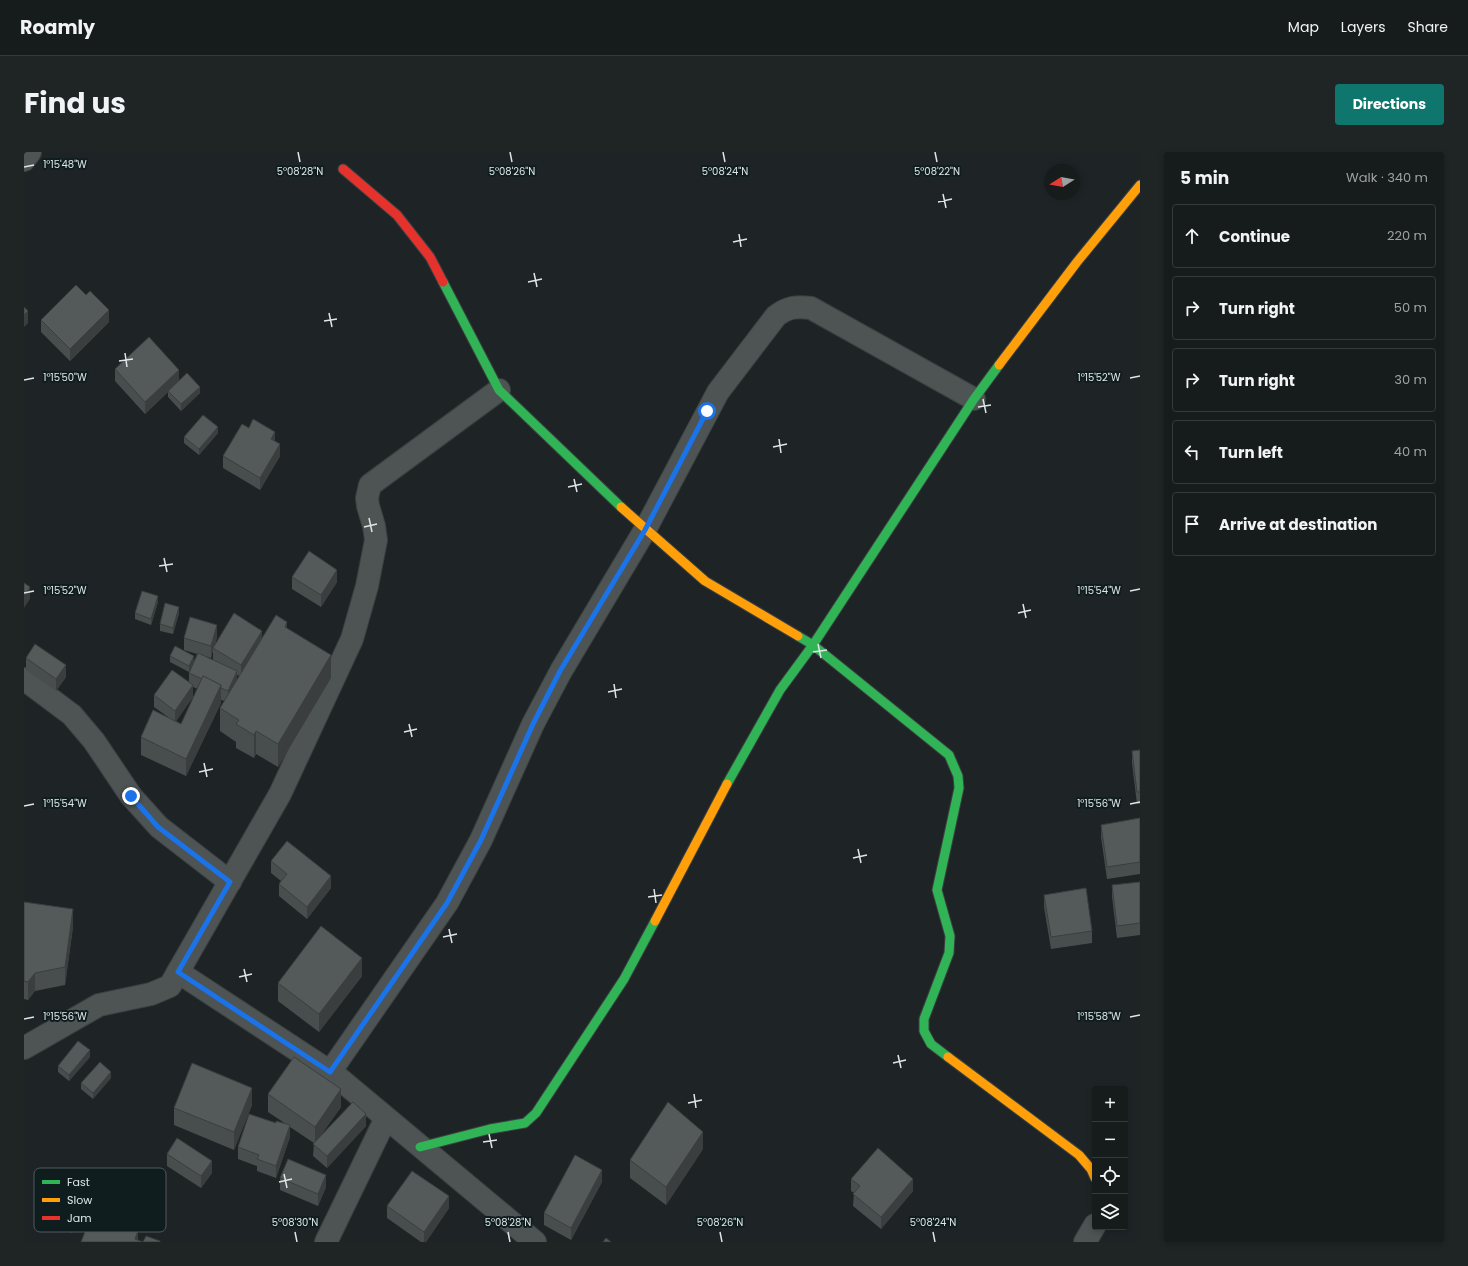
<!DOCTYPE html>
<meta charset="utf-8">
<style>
:root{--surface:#161b1c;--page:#1f2425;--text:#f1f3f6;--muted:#9ea1a3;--line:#35393b;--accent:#0f766e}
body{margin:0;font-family:Poppins,sans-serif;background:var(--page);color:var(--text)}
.controls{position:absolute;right:12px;bottom:12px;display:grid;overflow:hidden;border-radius:4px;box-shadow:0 2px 6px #0003}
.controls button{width:36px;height:36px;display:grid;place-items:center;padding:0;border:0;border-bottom:1px solid var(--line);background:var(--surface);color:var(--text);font:20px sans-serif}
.compass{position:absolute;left:1020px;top:12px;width:36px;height:36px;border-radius:50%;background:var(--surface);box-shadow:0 2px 6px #0003;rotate:259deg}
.stop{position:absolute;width:12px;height:12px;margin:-9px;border:3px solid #1a73e8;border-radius:50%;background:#fff}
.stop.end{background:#1a73e8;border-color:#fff;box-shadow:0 1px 4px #0008}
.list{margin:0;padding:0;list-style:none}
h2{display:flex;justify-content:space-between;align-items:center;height:52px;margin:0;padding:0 16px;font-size:17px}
h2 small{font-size:13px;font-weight:400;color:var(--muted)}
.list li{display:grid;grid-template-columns:26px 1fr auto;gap:12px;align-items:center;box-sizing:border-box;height:64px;margin:0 8px 8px;padding:0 8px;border:1px solid var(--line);border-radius:4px}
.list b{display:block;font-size:15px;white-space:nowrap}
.list em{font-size:13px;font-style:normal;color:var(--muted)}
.icon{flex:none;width:22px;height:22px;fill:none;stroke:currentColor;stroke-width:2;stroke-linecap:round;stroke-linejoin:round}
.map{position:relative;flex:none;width:1116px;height:1090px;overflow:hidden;border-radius:4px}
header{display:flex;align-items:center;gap:24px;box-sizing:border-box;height:56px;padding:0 20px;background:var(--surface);border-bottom:1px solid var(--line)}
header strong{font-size:19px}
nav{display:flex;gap:22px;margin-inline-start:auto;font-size:14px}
.intro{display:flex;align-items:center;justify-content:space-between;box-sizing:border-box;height:96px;padding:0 24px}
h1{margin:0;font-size:28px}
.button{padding:10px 18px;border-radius:4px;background:var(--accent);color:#fff;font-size:14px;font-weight:700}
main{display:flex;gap:24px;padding:0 24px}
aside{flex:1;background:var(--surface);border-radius:4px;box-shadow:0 2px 6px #0003}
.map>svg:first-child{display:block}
</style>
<header>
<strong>Roamly</strong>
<nav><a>Map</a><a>Layers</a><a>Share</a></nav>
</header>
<div class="intro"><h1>Find us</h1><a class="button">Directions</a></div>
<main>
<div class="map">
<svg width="1116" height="1090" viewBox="0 0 1116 1090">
<rect width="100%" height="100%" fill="#1e2426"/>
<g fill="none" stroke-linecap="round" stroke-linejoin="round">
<g stroke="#3b4041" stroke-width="24">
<g id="street">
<path d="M0 8 6 0"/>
<path d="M0 527 48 563 70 589 107 644 135 675 206 730"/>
<path d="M154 820 311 923 511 1090"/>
<path d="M0 896 75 853 127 842 146 834 256 642 328 487 343 434 352 388 350 374 344 354 343 346 346 333 475 238"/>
<path d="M306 920 423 751 457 688 509 572 537 519 621 378 694 240 752 164C764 155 772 154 787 156L950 247"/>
<path d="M302 1090 362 966"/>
<path d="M1061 1090 1071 1073"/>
</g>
</g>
<g stroke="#3b4041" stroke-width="11">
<g id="fast">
<path d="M419 130 475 238 597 355"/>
<path d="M774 484 789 493 925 603 934 624 935 636 913 738 926 784 925 801 900 867V879L907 892 924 905"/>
<path d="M703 632 756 538 789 493 950 247 975 213"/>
<path d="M396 995 466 977 501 971 512 961 600 827 631 769"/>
</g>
</g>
<g stroke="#3b4041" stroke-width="11">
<g id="slow">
<path d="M975 213 1053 110 1116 33"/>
<path d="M597 355 681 429 774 484"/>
<path d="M631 769 703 632"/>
<path d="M924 905 1055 1003 1067 1017 1071 1026"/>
</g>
</g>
<g stroke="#3b4041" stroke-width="11">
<path id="jam" d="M319 17 373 63 406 105 419 130"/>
</g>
<use href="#street" stroke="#4e5353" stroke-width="22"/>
<use href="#fast" stroke="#30b455" stroke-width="9"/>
<use href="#slow" stroke="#ff9f0a" stroke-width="9"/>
<use href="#jam" stroke="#e5322d" stroke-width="9"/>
</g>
<g fill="#484d4d" fill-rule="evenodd">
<path d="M17 168 85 170 46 209 17 180Z"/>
<path d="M91 217 155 228 176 241 157 259 144 245V240L121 262 91 229Z"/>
<path d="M194 281 175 303 160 291V285Z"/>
<path d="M251 290 256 304 236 338 199 316V304Z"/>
<path d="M268 425 313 430 297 455 268 437Z"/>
<path d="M134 450 127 473 111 467V461Z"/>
<path d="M155 461 149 482 136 479V472Z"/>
<path d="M263 477 307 526 254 615 232 602 230 606 212 596V590L196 579V556L201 549 197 548V551L162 624 117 603V585L144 565 130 555V543L165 530V521L169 512 165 520 146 510V504L170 509 173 502 160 498V486L193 485 191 493 238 486ZM189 498V508L193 510 180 504 187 506ZM213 523 215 524 213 529ZM169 535 174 537 157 572 152 569 169 545Z"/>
<path d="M2 506 42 525 32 539 2 518Z"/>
<path d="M1116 598V652H1113L1108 611V599Z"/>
<path d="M1116 666V722L1083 727 1077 685V673Z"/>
<path d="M247 709 307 736 283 767 255 744V732L257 729 247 721Z"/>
<path d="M1116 730V783L1093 786 1088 745V733Z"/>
<path d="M1020 743 1068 779V791L1027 797 1020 755Z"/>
<path d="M0 750 49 775 41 833 11 839 4 848 0 847Z"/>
<path d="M338 824 295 880 254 849V831Z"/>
<path d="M66 905 45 929 34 920V914Z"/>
<path d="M87 926 69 947 57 937V931Z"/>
<path d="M244 942 317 955 297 983 342 974 303 1016 289 1004 290 991 266 975V985L252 1026 233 1019V1014L214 1007V995L252 971 262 972 244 960Z"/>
<path d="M228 953 210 998 150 973V956Z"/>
<path d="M679 997 642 1053 606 1026V1008Z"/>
<path d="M143 1002 188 1021 177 1036 143 1014Z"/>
<path d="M256 1026 302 1035 294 1054 256 1038Z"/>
<path d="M827 1027 889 1039 857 1077 829 1054 830 1041 827 1039Z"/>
<path d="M578 1030 547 1088 520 1073V1061Z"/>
<path d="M63 1050 48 1081 17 1066V1054Z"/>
<path d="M363 1054 425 1056 402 1090H397L363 1066Z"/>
</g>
<g fill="#3b3e3f">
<path d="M85 158V170L46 209V197Z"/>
<path d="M4 159V171L0 175V163Z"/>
<path d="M155 218V230L144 239V240L121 262V250Z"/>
<path d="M176 235V241L157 259V252Z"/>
<path d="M194 275V281L175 303V297Z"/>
<path d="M251 280V292L247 287Z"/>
<path d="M256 292V304L236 338V326Z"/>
<path d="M313 418V430L297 455V443Z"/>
<path d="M6 435V447L0 456V444Z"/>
<path d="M134 444V450L127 473V467Z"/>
<path d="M155 455V461L149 482V476Z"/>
<path d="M263 470V493L261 475Z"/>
<path d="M193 473V485L190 496H189V498L187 506V494Z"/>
<path d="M238 479V491L217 525V513Z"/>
<path d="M307 503V526L254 615V592Z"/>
<path d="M170 504V510L165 520V514Z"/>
<path d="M42 513V525L32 539V527Z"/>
<path d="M213 519V531L204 551V539Z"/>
<path d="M169 533V545L151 571V559Z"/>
<path d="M197 533V551L162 624V607Z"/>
<path d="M232 579V602L230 606V583Z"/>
<path d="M307 724V736L283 767V755Z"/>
<path d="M49 757V775L41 833V815Z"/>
<path d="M338 806V824L295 880V862Z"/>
<path d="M11 821V839L4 848V830Z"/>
<path d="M66 898V905L45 929V923Z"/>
<path d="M87 920V926L69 947V941Z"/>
<path d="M228 936V953L210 998V980Z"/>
<path d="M317 937V955L291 992V975Z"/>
<path d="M342 962V974L303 1016V1004Z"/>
<path d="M266 973V985L252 1026V1014Z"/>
<path d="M679 980V997L642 1053V1035Z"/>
<path d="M188 1009V1021L177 1036V1024Z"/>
<path d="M578 1018V1030L547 1088V1076Z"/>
<path d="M302 1023V1035L294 1054V1042Z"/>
<path d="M889 1027V1039L857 1077V1065Z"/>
<path d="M63 1038V1050L48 1081V1069Z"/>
<path d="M425 1044V1056L402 1090H400V1080Z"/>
<path d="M114 1079V1090L111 1087Z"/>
</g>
<g fill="#54595a" stroke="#3b3e3f">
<path d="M52 133 62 143 66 139 85 158 46 197 17 168Z"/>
<path d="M0 155 4 159 0 163Z"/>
<path d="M125 185 155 218 121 250 91 217Z"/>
<path d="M163 221 176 235 157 252 144 239Z"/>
<path d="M179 263 194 275 175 297 160 285Z"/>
<path d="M229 267 251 280 247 287 256 292 236 326 199 304 218 272 225 276Z"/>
<path d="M285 399 313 418 297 443 268 425Z"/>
<path d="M0 431 6 435 0 444Z"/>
<path d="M118 439 134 444 127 467 111 461Z"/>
<path d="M141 451 155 455 149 476 136 472Z"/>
<path d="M210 461 238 479 217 513 189 496Z"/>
<path d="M252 463 263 470 261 475 307 503 254 592 232 579 230 583 212 572 215 568 196 556Z"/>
<path d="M166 465 193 473 187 494 160 486Z"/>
<path d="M11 492 42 513 32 527 2 506Z"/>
<path d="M151 494 170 504 165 514 146 504Z"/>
<path d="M174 501 213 519 204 539 197 536V533L179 524 178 527 165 521Z"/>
<path d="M148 518 169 533 151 559 130 543Z"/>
<path d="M179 524 197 533 162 607 117 585 129 558 157 572Z"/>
<path d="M1116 598V640H1113L1108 599Z"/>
<path d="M1116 666V710L1083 715 1077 673Z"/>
<path d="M263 689 307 724 283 755 255 732 263 722 247 709Z"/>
<path d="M1116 730V771L1093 774 1088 733Z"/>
<path d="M1062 736 1068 779 1027 785 1020 743Z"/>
<path d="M0 750 49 757 41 815 11 821 4 830 0 829Z"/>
<path d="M297 774 338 806 295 862 254 831Z"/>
<path d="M54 889 66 898 45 923 34 914Z"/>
<path d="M270 905 317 937 291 975 244 942Z"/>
<path d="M76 910 87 920 69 941 57 931Z"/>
<path d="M168 911 228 936 210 980 150 956Z"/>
<path d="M329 950 342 962 303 1004 289 992Z"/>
<path d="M644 950 679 980 642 1035 606 1008Z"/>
<path d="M225 962 252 971V969L266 973 252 1014 233 1007 235 1003 214 995Z"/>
<path d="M153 986 188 1009 177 1024 143 1002Z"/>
<path d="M854 996 889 1027 857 1065 829 1042 836 1034 827 1027Z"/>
<path d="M551 1003 578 1018 547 1076 520 1061Z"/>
<path d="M264 1007 302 1023 294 1042 256 1026Z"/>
<path d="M388 1019 425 1044 400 1080 363 1054Z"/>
<path d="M68 1062 114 1079 111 1087 119 1090 122 1084 136 1089V1090H57Z"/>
<path d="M582 1086 587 1090H579Z"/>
</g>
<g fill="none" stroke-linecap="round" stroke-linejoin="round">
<path stroke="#1a73e8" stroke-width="5" d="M107 644 134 675 206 730 154 820 306 920 423 751 457 688 509 572 536 519 621 378 683 259"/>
</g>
<path fill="none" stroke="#dee6e7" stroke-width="1.5" d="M274 0 276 10M486 0 488 10M699 0 701 10M911 0 913 10M0 15 10 13M919 42 922 56M914 50 928 47M715 82 717 95M709 90 723 87M510 121 513 135M504 130 518 127M305 161 308 175M300 169 313 167M101 201 103 215M95 209 109 207M1106 226 1116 224M0 228 10 226M959 247 962 261M954 255 967 253M755 287 757 301M749 295 763 292M550 327 553 340M544 335 558 332M345 366 348 380M340 375 353 372M140 406 143 420M135 414 149 412M1106 439 1116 437M0 441 10 439M999 452 1002 466M994 461 1007 458M794 492 797 506M789 500 803 498M590 532 592 546M584 540 598 537M385 572 388 585M380 580 393 577M180 611 183 625M175 620 189 617M1106 652 1116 650M0 654 10 652M834 697 837 711M829 706 843 703M630 737 632 751M624 745 638 743M425 777 428 791M419 785 433 782M220 817 223 830M215 825 228 822M1106 865 1116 863M0 867 10 865M874 903 877 916M869 911 882 908M670 942 672 956M664 951 678 948M465 982 468 996M459 990 473 988M260 1022 263 1036M255 1030 268 1027M271 1080 273 1090M484 1080 486 1090M696 1080 698 1090M909 1080 911 1090"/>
<rect x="10" y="1016" width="132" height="64" rx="6" fill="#101d1f" stroke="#4e595b" stroke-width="1"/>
<rect x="18" y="1028" width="18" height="4" fill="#30b455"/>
<rect x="18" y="1046" width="18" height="4" fill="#ff9f0a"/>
<rect x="18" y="1064" width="18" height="4" fill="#e5322d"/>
<g font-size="11" fill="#dee6e7">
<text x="43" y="1034">Fast</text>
<text x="43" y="1052">Slow</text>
<text x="43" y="1070">Jam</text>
</g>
<g font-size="10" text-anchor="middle" fill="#dee6e7" stroke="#101d1f" stroke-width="4" stroke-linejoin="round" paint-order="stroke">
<text x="41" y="16">1°15'48"W</text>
<text x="276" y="23">5°08'28"N</text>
<text x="488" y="23">5°08'26"N</text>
<text x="701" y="23">5°08'24"N</text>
<text x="913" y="23">5°08'22"N</text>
<text x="1075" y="229">1°15'52"W</text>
<text x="41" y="229">1°15'50"W</text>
<text x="1075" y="442">1°15'54"W</text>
<text x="41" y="442">1°15'52"W</text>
<text x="1075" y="655">1°15'56"W</text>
<text x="41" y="655">1°15'54"W</text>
<text x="1075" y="868">1°15'58"W</text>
<text x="41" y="868">1°15'56"W</text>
<text x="271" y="1074">5°08'30"N</text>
<text x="484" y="1074">5°08'28"N</text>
<text x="696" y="1074">5°08'26"N</text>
<text x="909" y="1074">5°08'24"N</text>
</g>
</svg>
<div class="controls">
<button>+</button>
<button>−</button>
<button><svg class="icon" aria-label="locate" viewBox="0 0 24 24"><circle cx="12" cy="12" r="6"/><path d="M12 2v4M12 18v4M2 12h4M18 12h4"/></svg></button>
<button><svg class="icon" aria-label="layers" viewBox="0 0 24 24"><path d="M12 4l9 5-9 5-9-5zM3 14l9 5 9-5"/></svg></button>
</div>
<svg class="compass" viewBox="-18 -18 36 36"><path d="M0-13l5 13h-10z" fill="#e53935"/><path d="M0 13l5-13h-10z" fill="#9ea1a3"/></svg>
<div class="stop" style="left:683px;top:259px"></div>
<div class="stop end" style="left:107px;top:644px"></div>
</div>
<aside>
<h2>5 min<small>Walk · 340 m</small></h2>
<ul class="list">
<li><svg class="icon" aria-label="ahead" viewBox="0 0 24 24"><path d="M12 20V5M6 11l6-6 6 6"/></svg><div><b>Continue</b></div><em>220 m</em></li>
<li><svg class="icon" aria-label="right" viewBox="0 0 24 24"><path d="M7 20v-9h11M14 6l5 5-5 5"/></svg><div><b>Turn right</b></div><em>50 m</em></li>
<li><svg class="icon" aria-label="right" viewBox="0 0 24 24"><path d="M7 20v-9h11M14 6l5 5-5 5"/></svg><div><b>Turn right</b></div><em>30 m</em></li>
<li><svg class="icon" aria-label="left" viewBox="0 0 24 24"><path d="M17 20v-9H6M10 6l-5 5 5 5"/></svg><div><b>Turn left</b></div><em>40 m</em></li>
<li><svg class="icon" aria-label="arrive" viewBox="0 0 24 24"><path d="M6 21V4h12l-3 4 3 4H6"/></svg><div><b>Arrive at destination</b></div></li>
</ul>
</aside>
</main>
